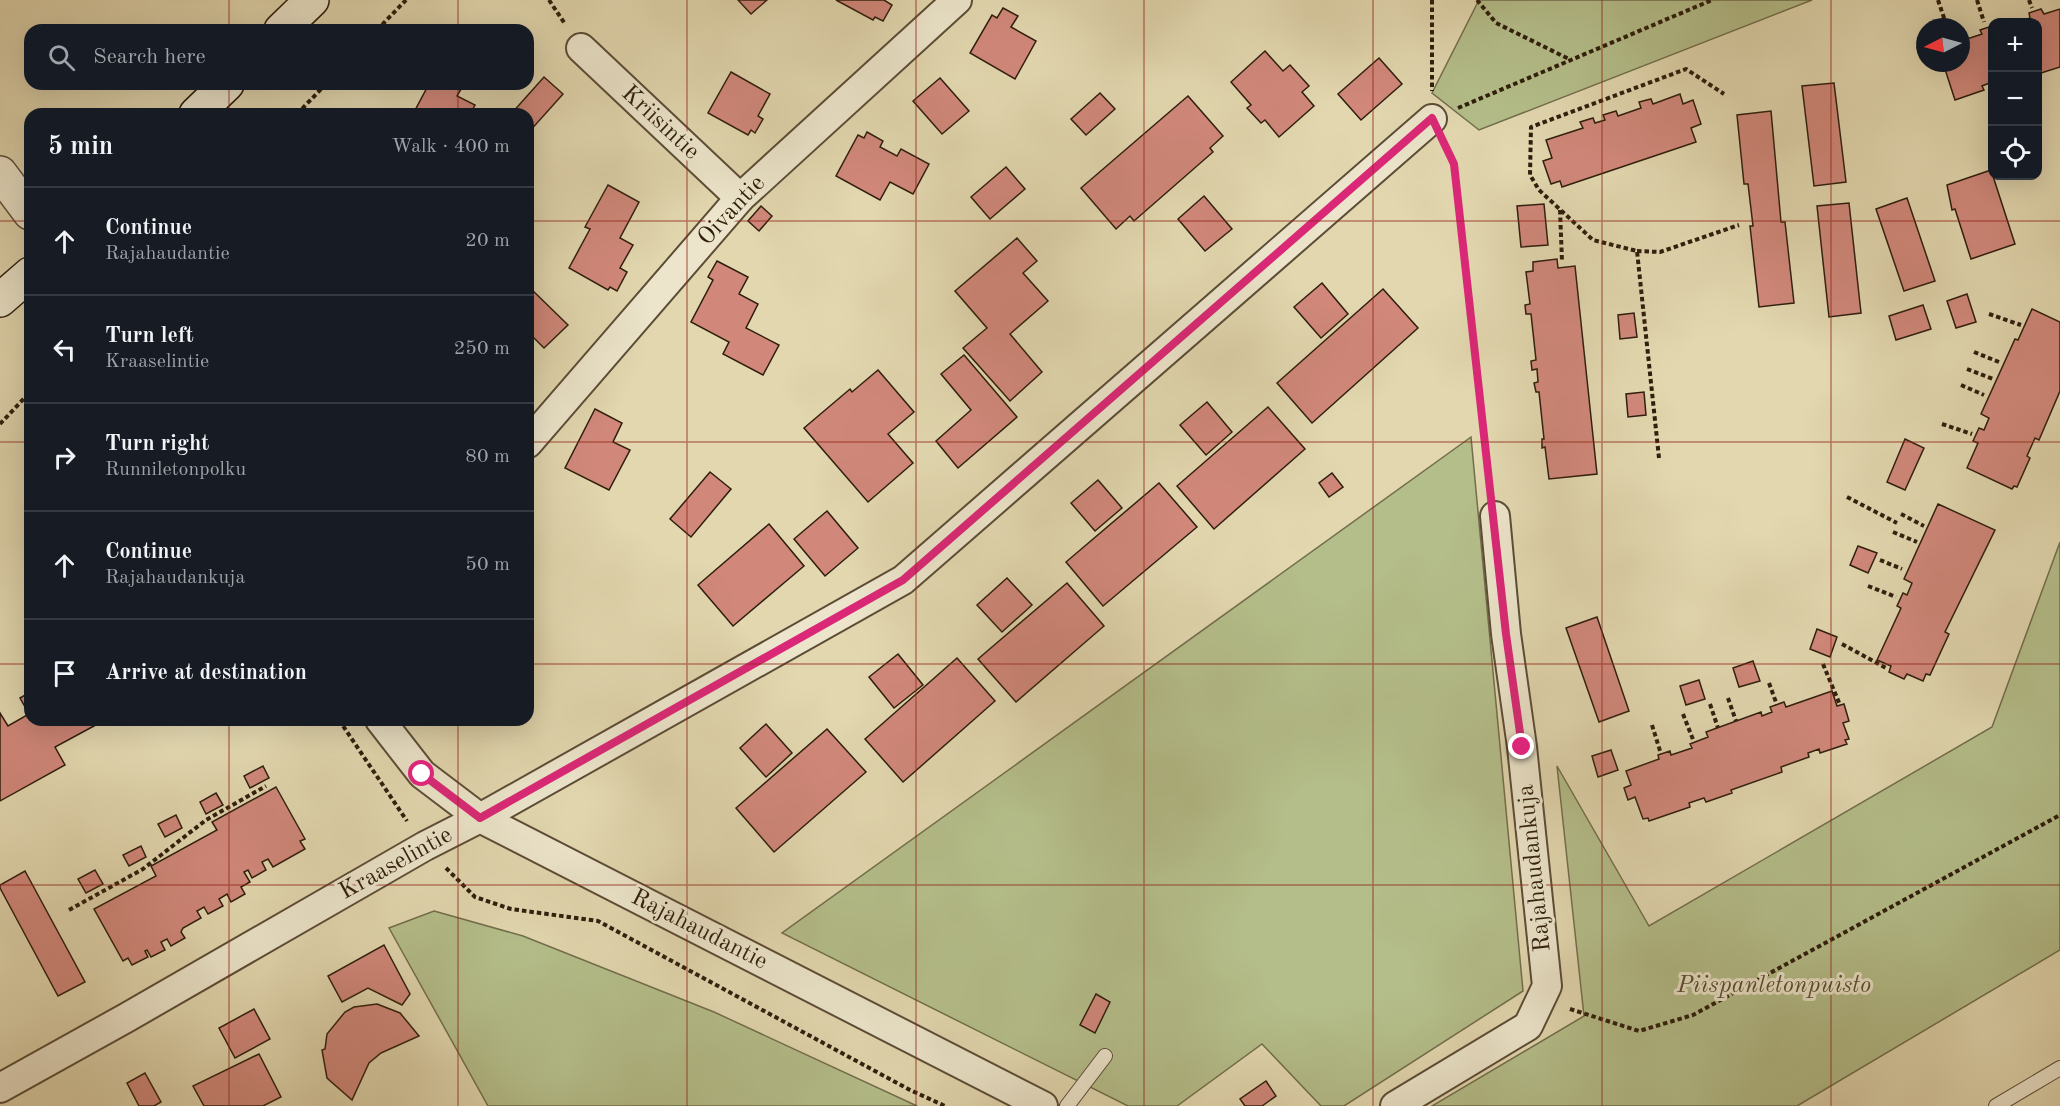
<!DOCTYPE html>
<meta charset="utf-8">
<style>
:root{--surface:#171b24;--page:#20242c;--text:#f1f3f6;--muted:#9ea1a6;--line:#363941}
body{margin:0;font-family:"Old Standard TT",serif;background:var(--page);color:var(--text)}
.controls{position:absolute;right:18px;top:18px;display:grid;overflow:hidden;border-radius:12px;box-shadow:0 6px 24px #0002}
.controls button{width:54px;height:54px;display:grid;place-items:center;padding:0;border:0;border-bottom:2px solid var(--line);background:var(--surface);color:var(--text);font:30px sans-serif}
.compass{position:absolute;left:1916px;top:18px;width:54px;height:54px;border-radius:50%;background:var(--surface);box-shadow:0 6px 24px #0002;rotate:264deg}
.stop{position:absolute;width:18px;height:18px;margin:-14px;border:4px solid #db2777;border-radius:50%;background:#fff}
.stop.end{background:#db2777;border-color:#fff;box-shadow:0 2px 6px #0008}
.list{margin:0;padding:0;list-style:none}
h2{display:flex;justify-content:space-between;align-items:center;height:78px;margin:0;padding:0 24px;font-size:26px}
h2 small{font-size:20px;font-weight:400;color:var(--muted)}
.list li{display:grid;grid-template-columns:39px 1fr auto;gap:18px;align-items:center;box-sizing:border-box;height:108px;padding:0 24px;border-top:2px solid var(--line)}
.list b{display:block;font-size:22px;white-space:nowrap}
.list p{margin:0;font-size:20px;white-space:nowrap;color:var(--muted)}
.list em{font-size:20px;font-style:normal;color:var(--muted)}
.icon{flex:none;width:33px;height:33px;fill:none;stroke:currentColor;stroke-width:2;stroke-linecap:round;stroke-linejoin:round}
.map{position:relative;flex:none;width:2060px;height:1106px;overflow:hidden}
.search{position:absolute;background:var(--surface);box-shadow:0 6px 24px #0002;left:24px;top:24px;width:510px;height:66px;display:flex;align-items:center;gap:15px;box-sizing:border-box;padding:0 21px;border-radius:18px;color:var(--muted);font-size:22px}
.panel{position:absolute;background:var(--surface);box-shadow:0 6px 24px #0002;left:24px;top:108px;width:510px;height:618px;border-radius:18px}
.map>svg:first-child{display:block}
</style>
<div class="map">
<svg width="2060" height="1106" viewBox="0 0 2060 1106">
<rect width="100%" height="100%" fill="#e2d7af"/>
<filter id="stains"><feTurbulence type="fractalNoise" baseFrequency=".00333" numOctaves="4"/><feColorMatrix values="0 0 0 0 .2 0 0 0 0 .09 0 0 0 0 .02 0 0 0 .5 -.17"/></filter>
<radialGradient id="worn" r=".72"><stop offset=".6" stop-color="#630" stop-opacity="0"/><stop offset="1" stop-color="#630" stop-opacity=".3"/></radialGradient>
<g fill="#b4be8a" stroke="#726e4c" stroke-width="1.5">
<path d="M1479 0H1812L1479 130 1432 93Z"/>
<path d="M1471 437 1523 991 1344 1106H1321L1262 1044 1177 1106H1128L782 933Z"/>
<path d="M2060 542V950L1797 1106H1432L1584 1016 1557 766 1649 926 1992 727Z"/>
<path d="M434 911 523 936 714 1012 917 1106H488L389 928Z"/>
</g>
<g fill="#d1887b" stroke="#2f1e0d" stroke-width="1.5">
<path d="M738 0H767L751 14Z"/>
<path d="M836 0H884L892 5 883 21 875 17 873 20Z"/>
<path d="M1003 8 1018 16 1011 27 1036 41 1015 79 970 53 992 15 997 18Z"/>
<path d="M2041 9 2044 14 2060 9V67L2038 74V22H2018L2030 18 2029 13Z"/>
<path d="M1992 26V82L1982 86 1984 90 1955 100 1943 63H1961V41L1982 34 1980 30Z"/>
<path d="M1265 51 1283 71 1290 65 1309 86 1302 92 1314 106 1279 137 1265 120 1261 123 1247 108 1251 105 1231 82Z"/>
<path d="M1379 58 1402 84 1361 120 1338 94Z"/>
<path d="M731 72 770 94 758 116 763 119 755 133 751 130 748 135 708 113Z"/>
<path d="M544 77 563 94 529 132 528 114H511Z"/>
<path d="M940 78 969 111 942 134 913 101Z"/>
<path d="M1834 83 1846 182 1814 186 1802 86Z"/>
<path d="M429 84H464L457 96 475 105 470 114H413Z"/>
<path d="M1100 93 1115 109 1086 135 1071 119Z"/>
<path d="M1680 94 1683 104 1693 100 1701 124 1691 128 1696 142 1562 187 1560 181 1551 184 1543 161 1552 158 1546 140 1583 128 1580 122 1593 118 1595 123 1605 120 1603 115 1616 111 1618 116 1641 108 1639 102 1651 99 1653 104Z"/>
<path d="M1188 96 1223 136 1210 148 1213 152 1134 221 1130 216 1116 229 1081 188Z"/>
<path d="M1771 111 1781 222H1785L1794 303 1759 307 1750 226H1753L1748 184H1744L1737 115Z"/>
<path d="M867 132 883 141 880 147 897 156 901 149 929 164 913 194 890 182 880 200 836 176 858 135 864 138Z"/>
<path d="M1006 167 1025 189 990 219 971 197Z"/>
<path d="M1991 170 2015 244 1971 259 1955 209 1952 210 1947 185Z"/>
<path d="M608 185 639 202 620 238 633 245 620 268 627 272 617 291 610 287 608 290 569 268 590 229 585 227Z"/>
<path d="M1204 196 1232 229 1205 251 1178 219Z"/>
<path d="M1907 198 1935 281 1904 291 1876 209Z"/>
<path d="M1849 203 1861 313 1829 317 1817 206Z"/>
<path d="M1544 204 1548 245 1521 247 1517 206Z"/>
<path d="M761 206 772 216 759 231 748 221Z"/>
<path d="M1017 238 1037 261 1023 273 1048 301 1010 334 1042 372 1010 401 963 348 987 328 955 291Z"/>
<path d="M1557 259 1558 268 1575 266 1597 474 1549 479 1545 447 1542 448V439H1544L1539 392H1536L1534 383 1538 382 1537 369 1532 370 1531 361 1536 360 1531 314H1526L1525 305 1530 304 1526 272 1533 271V262Z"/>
<path d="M717 261 748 277 739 294 758 304 746 328 779 345 763 375 723 354 729 342 691 322 713 280 708 277Z"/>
<path d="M1322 283 1348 314 1321 338 1294 307Z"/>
<path d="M528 286 568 325 544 348 528 332Z"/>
<path d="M1383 289 1418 328 1312 423 1277 383Z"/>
<path d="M1967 294 1976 322 1956 328 1947 301Z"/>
<path d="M1923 305 1931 329 1896 340 1889 316Z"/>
<path d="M2032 309 2060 322V391L2039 440 2035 438 2027 456 2030 458 2017 487 2014 486 2012 489 1967 468 1978 443 1973 441 1979 428 1984 430 1989 418 1981 414 2015 339 2018 340Z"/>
<path d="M1634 313 1637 337 1620 339 1618 315Z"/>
<path d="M964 355 1017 417 958 468 936 441 971 410 941 374Z"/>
<path d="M878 370 914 412 888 434 913 463 868 502 804 428 850 389 852 392Z"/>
<path d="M1644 392 1646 415 1628 417 1626 394Z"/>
<path d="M1207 402 1232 432 1206 455 1180 425Z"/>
<path d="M1268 407 1305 449 1214 529 1177 486Z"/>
<path d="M595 409 622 423 613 442 630 450 609 490 565 468Z"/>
<path d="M1905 439 1924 448 1905 490 1887 482Z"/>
<path d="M710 472 731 489 691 537 670 519Z"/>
<path d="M1332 473 1343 487 1329 497 1319 483Z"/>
<path d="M1098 480 1122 508 1095 531 1071 503Z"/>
<path d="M1159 483 1197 527 1103 606 1066 562Z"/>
<path d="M1938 504 1995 530 1945 632 1949 634 1930 675 1926 674 1923 681 1907 674 1904 679 1889 672 1891 666 1877 660 1901 608 1897 606 1903 593 1907 595 1912 583 1904 579Z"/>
<path d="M827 511 858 548 825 576 794 539Z"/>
<path d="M769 524 804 566 733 626 698 585Z"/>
<path d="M1858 546 1877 553 1868 573 1850 565Z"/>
<path d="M1007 578 1032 605 1002 632 977 605Z"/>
<path d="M1067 583 1104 626 1016 702 978 659Z"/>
<path d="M1597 617 1629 711 1599 722 1566 628Z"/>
<path d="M1817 629 1837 637 1830 657 1810 649Z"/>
<path d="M898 654 923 685 894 708 869 677Z"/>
<path d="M957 658 995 701 903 782 865 739Z"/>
<path d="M1753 661 1760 681 1739 687 1733 668Z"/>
<path d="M1699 680 1705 699 1686 705 1680 686Z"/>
<path d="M1832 691 1837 706 1844 704 1849 721 1843 723 1849 739 1845 740 1847 744 1820 753 1819 749 1808 753 1809 757 1781 767 1782 772 1731 790 1732 793 1706 802 1704 798 1689 803 1690 807 1649 821 1648 818 1643 819 1635 797 1628 800 1624 788 1631 785 1626 771 1659 759 1658 755 1670 751 1671 755 1692 748 1690 744 1708 737 1706 732 1761 712 1762 716 1772 712 1770 707 1784 702 1786 707Z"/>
<path d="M30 692V720H105L55 747 65 765 0 801V713L8 726 29 714 20 698Z"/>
<path d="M766 724 792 753 766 777 740 748Z"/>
<path d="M827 729 866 772 774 852 736 808Z"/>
<path d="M1611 750 1618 770 1598 777 1592 756Z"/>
<path d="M263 766 269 778 250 788 244 776Z"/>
<path d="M276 787 305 839 300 841 305 849 273 867 268 859 262 862 266 870 252 878 248 870 244 872 250 882 241 887 245 894 231 902 227 894 219 899 223 906 208 914 204 907 197 911 201 918 183 928 181 932 185 938 171 946 167 939 161 942 165 950 151 957 147 950 145 951 148 957 132 965 128 958 123 961 94 909 156 876 151 866 217 830 212 822Z"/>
<path d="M216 793 223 805 206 814 200 802Z"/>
<path d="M176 815 182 828 165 837 158 824Z"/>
<path d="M141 846 146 857 129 866 123 855Z"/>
<path d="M95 870 103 884 86 893 78 879Z"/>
<path d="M25 871 85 982 58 996 0 888V885Z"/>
<path d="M384 945 410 994 402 1005 368 988 342 1002 328 976Z"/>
<path d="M1096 994 1110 1002 1095 1033 1080 1025Z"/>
<path d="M377 1004 400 1013 419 1036 381 1053 369 1063 352 1100 327 1078 322 1050 325 1049 327 1034 345 1012 354 1007Z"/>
<path d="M254 1009 270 1039 235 1058 219 1028Z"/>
<path d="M259 1054 281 1097 263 1106H204L193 1086Z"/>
<path d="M145 1073 161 1102 154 1106H139L127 1083Z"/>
<path d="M1266 1081 1276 1096 1262 1106H1245L1240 1099Z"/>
</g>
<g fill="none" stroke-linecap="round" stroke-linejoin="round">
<g stroke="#5c4c36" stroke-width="16">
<g id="service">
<path d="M1067 1106 1105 1056"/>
<path d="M1996 1106 2060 1068"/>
</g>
</g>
<g stroke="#5c4c36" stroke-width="32">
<g id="minor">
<path d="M581 48 740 198"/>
<path d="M528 443 740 198 957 0"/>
<path d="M380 720 422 774 480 818 1043 1106"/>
<path d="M0 1088 126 1018 425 846 480 818 903 580 1432 119"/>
<path d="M1395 1106 1528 1026 1547 986 1522 747 1506 634 1495 516"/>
</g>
</g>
<g stroke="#5c4c36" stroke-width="36">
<path id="tertiary" d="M0 173 30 213"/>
</g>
<g stroke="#2f1e0d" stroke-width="36">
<g id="secondary">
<path d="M281 30 312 0"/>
<path d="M196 114 227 84"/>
<path d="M0 300 30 274"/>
</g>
</g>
<g stroke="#2f1e0d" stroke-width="4" stroke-dasharray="4.5 3" stroke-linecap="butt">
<path d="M549 0 565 24"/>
<path d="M1432 0V91"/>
<path d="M1477 0 1496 23 1571 60"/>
<path d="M1938 0 1947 27"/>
<path d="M1977 0 1984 22"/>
<path d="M2029 0 2032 8"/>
<path d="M377 30 406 0"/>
<path d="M1458 108 1712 0"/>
<path d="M297 114 326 84"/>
<path d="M1446 146 1454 164 1491 489"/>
<path d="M1560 210 1562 261"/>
<path d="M1637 251 1660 252 1739 225"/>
<path d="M1989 314 2021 325"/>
<path d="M1974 352 1999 362"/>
<path d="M1967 369 1993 379"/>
<path d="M1961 385 1984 395"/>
<path d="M0 424 30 392"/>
<path d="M1942 424 1972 434"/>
<path d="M1659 458 1637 251 1593 240 1539 190 1530 175 1531 127 1686 69 1724 94"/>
<path d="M1847 497 1897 523"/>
<path d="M1901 514 1924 526"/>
<path d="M1893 532 1917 542"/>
<path d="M1880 560 1902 569"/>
<path d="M1868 586 1896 597"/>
<path d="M1842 644 1886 668"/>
<path d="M1823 664 1840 705"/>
<path d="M1769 683 1777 705"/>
<path d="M1728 698 1736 721"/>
<path d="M1710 704 1718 728"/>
<path d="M1683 714 1694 742"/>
<path d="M339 720 407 821"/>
<path d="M1652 725 1661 754"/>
<path d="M446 868 475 897 511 909 598 921 910 1090 945 1106"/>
<path d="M69 910 143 869 206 820 266 786"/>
<path d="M1570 1009 1639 1031 1693 1015 2060 815"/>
</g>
<use href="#service" stroke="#ece5cb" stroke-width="14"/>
<use href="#minor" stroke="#ece5cb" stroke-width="28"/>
<use href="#tertiary" stroke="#ece5cb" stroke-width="33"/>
<use href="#secondary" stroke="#ece5cb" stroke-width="33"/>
</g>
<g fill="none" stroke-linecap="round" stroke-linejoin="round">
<path stroke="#db2777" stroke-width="8" d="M422 774 480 818 903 580 1432 118 1454 164 1506 634 1522 747"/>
</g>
<path fill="none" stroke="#8f2418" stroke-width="1.5" stroke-opacity="0.55" d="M229 0V30M458 0V30M687 0V1106M916 0V1106M1144 0V1106M1373 0V1106M1602 0V1106M1831 0V1106M229 84V114M458 84V114M0 221H30M528 221H2060M0 442H30M528 442H2060M0 664H30M528 664H2060M229 720V1106M458 720V1106M0 885H2060"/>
<g text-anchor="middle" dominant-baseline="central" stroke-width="6" stroke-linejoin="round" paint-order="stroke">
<g font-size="24" fill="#2f1e0d" stroke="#ece5cb">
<text transform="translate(660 123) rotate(43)">Kriisintie</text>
<text transform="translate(732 211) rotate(-47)">Oivantie</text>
<text transform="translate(396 864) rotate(-29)">Kraaselintie</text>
<text transform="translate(1535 868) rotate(-96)">Rajahaudankuja</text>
<text transform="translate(699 930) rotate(27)">Rajahaudantie</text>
</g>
<g font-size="24" font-style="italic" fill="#574e32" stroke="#ece5cb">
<text x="1774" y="986">Piispanletonpuisto</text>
</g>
</g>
<rect width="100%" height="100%" filter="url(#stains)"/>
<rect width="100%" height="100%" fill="url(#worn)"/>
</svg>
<div class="controls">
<button>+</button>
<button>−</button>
<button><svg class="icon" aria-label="locate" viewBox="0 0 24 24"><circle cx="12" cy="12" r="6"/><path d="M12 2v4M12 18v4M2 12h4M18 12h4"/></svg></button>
</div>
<svg class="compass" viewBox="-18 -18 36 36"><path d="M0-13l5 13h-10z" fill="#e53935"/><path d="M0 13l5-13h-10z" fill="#9ea1a6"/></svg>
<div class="stop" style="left:422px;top:774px"></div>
<div class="stop end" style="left:1522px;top:747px"></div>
<div class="search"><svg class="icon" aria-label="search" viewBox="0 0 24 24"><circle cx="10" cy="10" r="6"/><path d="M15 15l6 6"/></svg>Search here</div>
<section class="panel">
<h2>5 min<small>Walk · 400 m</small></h2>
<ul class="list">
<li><svg class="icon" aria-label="ahead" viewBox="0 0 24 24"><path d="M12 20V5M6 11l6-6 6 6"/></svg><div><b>Continue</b><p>Rajahaudantie</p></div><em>20 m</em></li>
<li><svg class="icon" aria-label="left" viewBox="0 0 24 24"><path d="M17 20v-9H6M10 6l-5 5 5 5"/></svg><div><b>Turn left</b><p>Kraaselintie</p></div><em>250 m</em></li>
<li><svg class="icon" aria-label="right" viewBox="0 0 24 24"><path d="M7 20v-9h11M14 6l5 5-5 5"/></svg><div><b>Turn right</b><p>Runniletonpolku</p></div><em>80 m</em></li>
<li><svg class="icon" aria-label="ahead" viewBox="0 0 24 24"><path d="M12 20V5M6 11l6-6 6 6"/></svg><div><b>Continue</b><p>Rajahaudankuja</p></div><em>50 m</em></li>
<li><svg class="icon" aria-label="arrive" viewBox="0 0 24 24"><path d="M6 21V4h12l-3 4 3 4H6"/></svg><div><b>Arrive at destination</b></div></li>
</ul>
</section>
</div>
